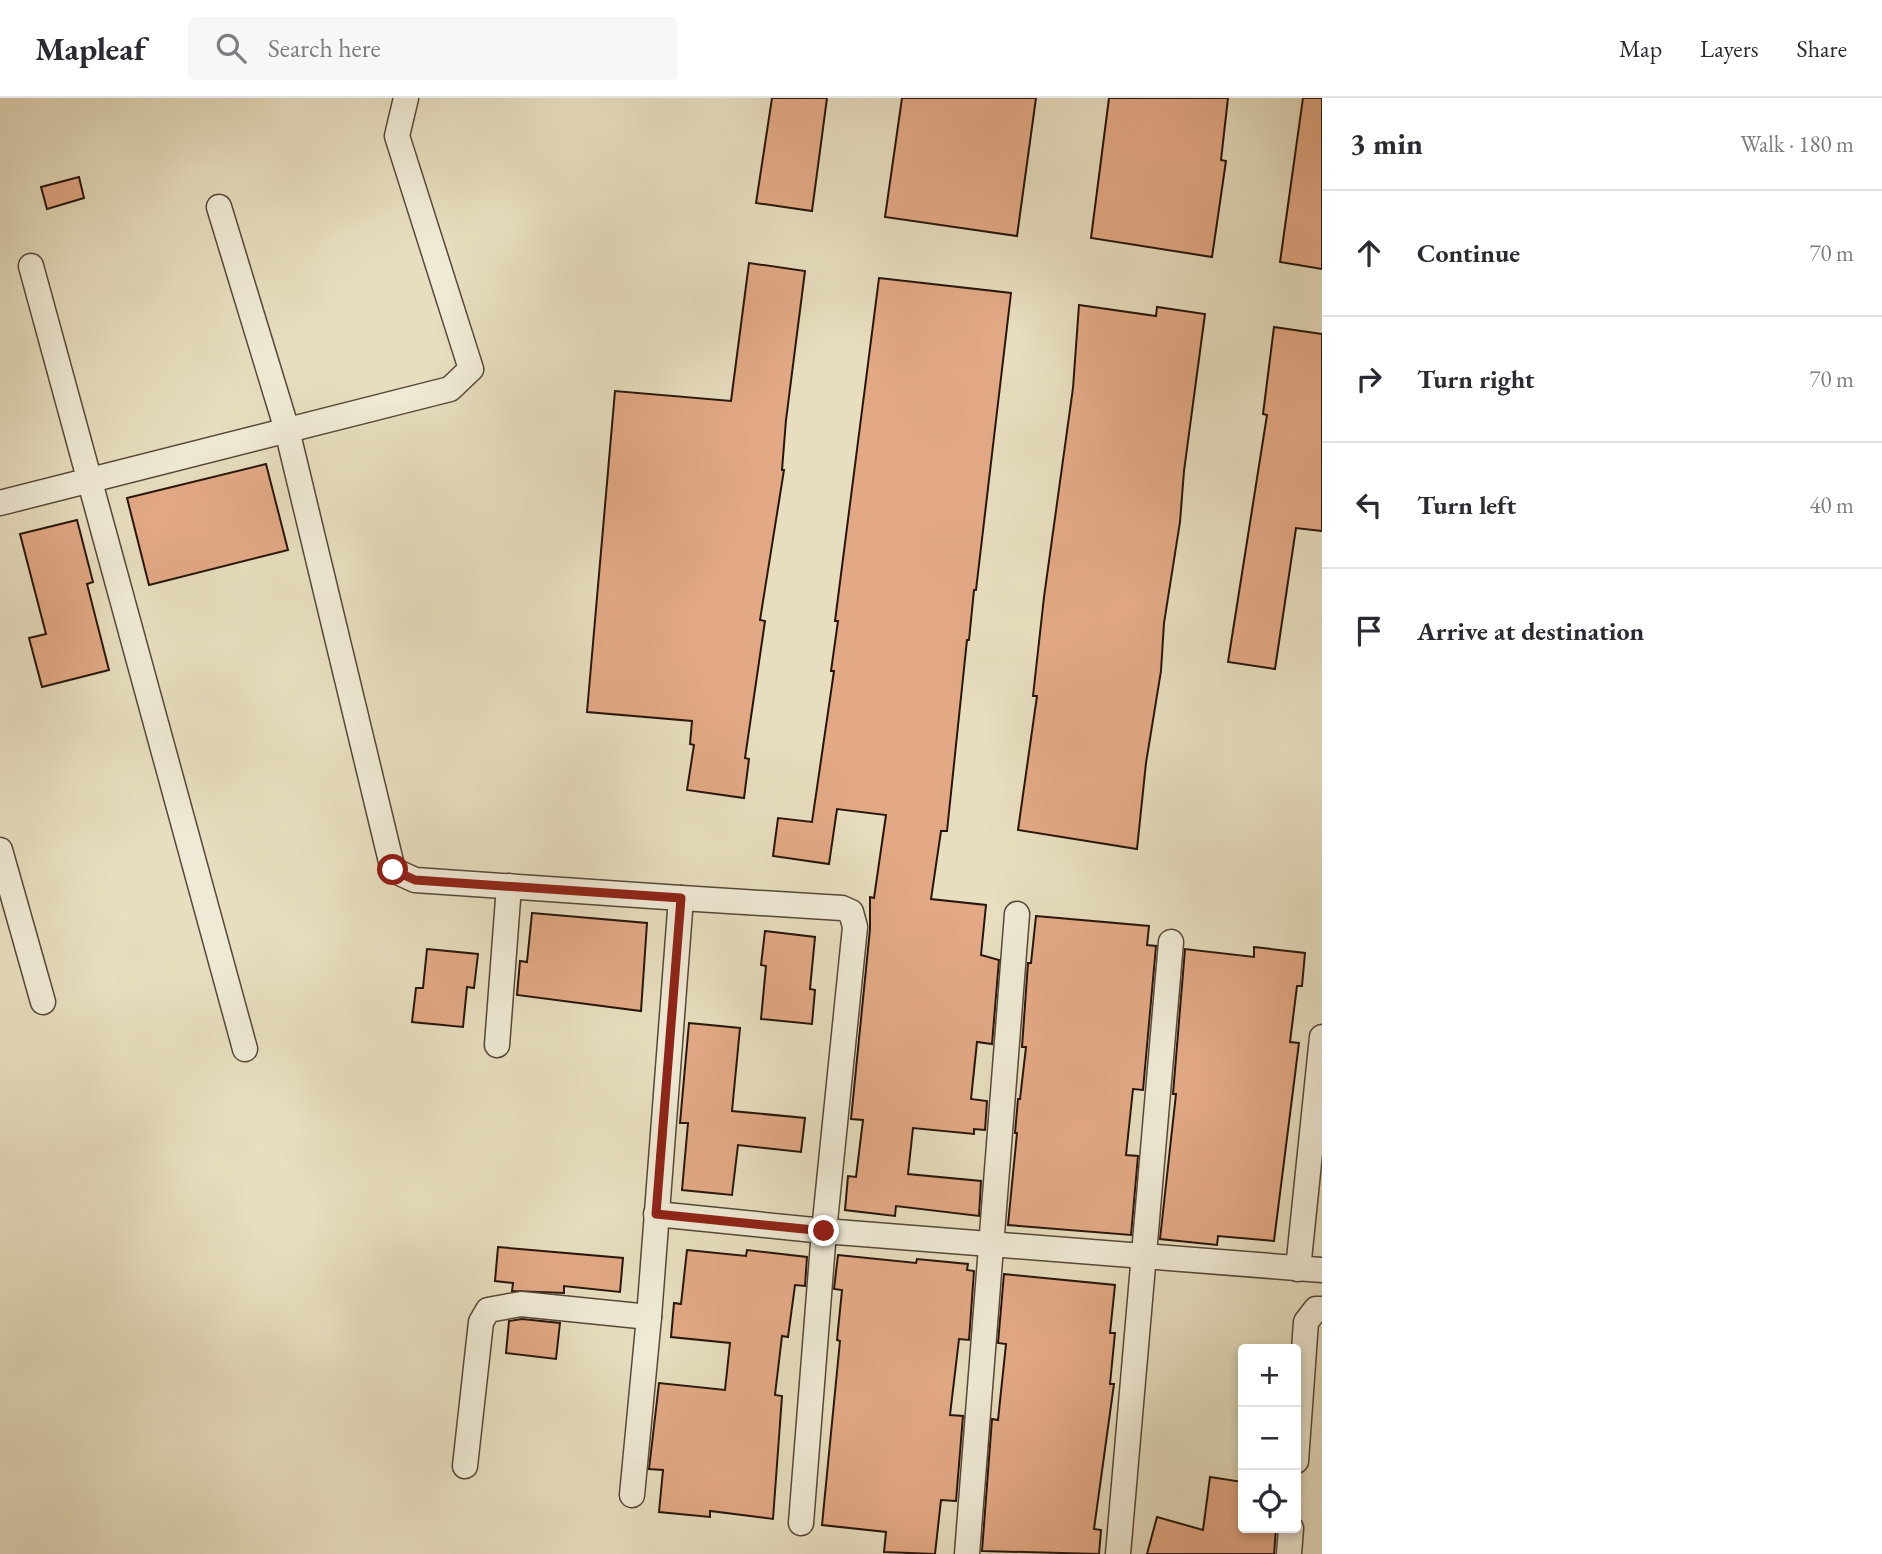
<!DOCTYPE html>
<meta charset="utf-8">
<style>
:root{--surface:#fff;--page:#f7f7f7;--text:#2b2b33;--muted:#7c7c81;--line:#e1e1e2}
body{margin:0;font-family:"EB Garamond",serif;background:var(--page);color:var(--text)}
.controls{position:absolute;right:21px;bottom:21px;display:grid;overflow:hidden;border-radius:7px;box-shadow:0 4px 10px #0003}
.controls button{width:63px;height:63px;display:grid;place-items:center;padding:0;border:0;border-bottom:2px solid var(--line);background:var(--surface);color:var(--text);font:35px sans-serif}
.stop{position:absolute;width:21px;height:21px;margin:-16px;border:5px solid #8f2418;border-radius:50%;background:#fff}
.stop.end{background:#8f2418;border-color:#fff;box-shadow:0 2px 7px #0008}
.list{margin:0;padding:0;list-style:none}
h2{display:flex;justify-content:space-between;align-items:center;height:91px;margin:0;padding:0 28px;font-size:30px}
h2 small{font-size:23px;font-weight:400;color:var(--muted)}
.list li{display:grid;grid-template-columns:46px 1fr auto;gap:21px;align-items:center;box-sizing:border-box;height:126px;padding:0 28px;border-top:2px solid var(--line)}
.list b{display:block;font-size:26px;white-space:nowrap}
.list em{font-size:23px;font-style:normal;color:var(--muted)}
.icon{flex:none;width:38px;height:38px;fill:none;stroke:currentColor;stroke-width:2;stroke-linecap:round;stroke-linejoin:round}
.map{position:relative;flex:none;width:1322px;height:1456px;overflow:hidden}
header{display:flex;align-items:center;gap:42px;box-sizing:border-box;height:98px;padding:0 35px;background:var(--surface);border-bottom:2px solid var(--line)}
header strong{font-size:33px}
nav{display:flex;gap:38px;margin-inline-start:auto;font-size:24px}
.search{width:490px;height:63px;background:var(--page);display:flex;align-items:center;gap:18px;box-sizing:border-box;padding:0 24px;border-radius:7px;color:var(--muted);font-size:26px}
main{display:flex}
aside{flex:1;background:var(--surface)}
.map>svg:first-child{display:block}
</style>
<header>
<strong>Mapleaf</strong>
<div class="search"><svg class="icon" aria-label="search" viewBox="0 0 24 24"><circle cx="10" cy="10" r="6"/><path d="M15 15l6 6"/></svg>Search here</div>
<nav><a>Map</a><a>Layers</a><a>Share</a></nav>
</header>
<main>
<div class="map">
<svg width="1322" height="1456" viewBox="0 0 1322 1456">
<rect width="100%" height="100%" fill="#e7debf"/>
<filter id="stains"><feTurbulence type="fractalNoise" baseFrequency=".00286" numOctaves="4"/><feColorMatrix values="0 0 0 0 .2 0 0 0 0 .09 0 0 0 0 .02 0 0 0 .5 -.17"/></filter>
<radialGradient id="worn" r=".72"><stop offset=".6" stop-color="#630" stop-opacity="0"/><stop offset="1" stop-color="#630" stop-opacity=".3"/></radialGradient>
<g fill="#e3a985" stroke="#27150b" stroke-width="2">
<path d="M772 0H827L812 113 756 105Z"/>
<path d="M902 0H1036L1017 138 885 119Z"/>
<path d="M1109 0H1228L1221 62 1226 63 1212 159 1091 140Z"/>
<path d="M1303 0H1322V171L1280 164Z"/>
<path d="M79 79 84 100 47 111 41 89Z"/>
<path d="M749 165 805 173 786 322 782 372H784L760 522 765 523 745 660 749 661 744 700 687 692 694 647 690 646 692 623 587 614 615 293 731 303Z"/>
<path d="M879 180 1011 195 976 492H974L969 542H967L947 733H941L931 801 986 807 981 857 999 862 992 946 977 944 971 1001 987 1003 985 1032 974 1031V1036L913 1030 908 1076 981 1083 979 1118 896 1108 895 1118 845 1112 848 1078 856 1079 863 1022 851 1021 870 831V799L874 800 886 717 837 711 829 766 773 758 778 720 812 724 834 573H831L838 523H835Z"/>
<path d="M1079 207 1156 218 1157 209 1205 216 1184 373 1180 424 1164 525 1161 573 1146 665 1137 751 1018 732 1037 598H1033L1044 499 1073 290Z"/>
<path d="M1274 229 1322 236V433L1296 430 1275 571 1228 564 1267 317 1263 316Z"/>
<path d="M266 366 288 452 149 487 127 400Z"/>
<path d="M77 422 93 484 87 486 109 572 42 589 29 540 46 536 20 436Z"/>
<path d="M532 815 647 825 641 913 517 897 520 863 527 864Z"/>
<path d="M1036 818 1149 828 1147 847 1156 848 1143 992 1133 991 1126 1057 1138 1058 1131 1137 1008 1127 1017 1035H1015L1018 1001H1020L1026 949H1022L1028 865H1031Z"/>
<path d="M765 833 815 839 810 891 815 892 812 926 761 921 766 868 761 867Z"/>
<path d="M1254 849 1305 855 1302 888H1297L1290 944 1299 945 1274 1143 1218 1138 1217 1147 1160 1141 1176 996H1173L1185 851 1254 859Z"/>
<path d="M427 851 478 856 474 890 467 889 463 929 412 924 416 890H423Z"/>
<path d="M689 925 740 930 732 1013 805 1020 801 1054 738 1047 732 1097 682 1092 688 1025H680Z"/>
<path d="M498 1149 623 1160 620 1194 564 1188V1195L512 1193 513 1185 495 1183Z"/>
<path d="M687 1152 746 1158 747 1152 807 1159 805 1188 795 1187 788 1239 782 1238 775 1297 782 1298 773 1421 710 1413V1419L659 1414 663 1372 649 1371 659 1285 725 1292 730 1245 671 1239 674 1205 681 1206Z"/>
<path d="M838 1157 916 1165 917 1161 968 1166 967 1172 974 1173 969 1242 959 1241 950 1317 963 1318 956 1403 941 1402 935 1456 884 1454 886 1434 822 1427 840 1243 837 1242 842 1192 834 1191Z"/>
<path d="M1004 1176 1115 1187 1110 1235H1115L1110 1286H1114L1094 1431 1101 1432 1099 1456 982 1453 992 1321 998 1322 1006 1246 998 1245Z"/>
<path d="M522 1221 560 1225 556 1261 506 1255 509 1223Z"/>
<path d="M1210 1379 1243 1384V1430H1276L1274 1456H1147L1157 1419 1203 1432Z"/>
</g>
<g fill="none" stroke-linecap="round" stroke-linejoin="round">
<g stroke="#574738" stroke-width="27">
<g id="street">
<path d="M219 109 287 332 393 772 415 782 681 800 649 1219 632 1397"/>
<path d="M31 168 245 951"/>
<path d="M0 405 450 291 471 271 397 38 406 0"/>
<path d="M0 752 43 904"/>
<path d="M681 800 842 810 851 814 855 829 824 1133 801 1425"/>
<path d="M497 947 509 788"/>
<path d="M656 1116 824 1133 1322 1172"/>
<path d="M1298 1171 1322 939"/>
<path d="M1296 1363 1306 1224 1316 1211H1322"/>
<path d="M465 1368 481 1224 488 1212 521 1206 649 1219"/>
<path d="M967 1456 1017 816"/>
<path d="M1118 1456 1171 844"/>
<path d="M1289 1456 1291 1430"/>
</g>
</g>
<use href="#street" stroke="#efead5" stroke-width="24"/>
</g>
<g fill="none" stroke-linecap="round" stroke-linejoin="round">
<path stroke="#8f2418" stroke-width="9" d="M393 772 415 782 681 800 656 1116 824 1133"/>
</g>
<rect width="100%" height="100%" filter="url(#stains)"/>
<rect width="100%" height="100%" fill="url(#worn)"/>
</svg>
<div class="controls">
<button>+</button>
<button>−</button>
<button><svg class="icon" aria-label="locate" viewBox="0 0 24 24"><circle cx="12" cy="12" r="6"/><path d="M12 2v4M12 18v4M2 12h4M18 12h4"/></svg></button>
</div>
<div class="stop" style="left:393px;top:772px"></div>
<div class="stop end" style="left:824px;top:1133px"></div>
</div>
<aside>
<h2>3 min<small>Walk · 180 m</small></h2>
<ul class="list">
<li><svg class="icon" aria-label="ahead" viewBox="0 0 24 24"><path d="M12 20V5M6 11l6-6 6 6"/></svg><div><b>Continue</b></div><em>70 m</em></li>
<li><svg class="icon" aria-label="right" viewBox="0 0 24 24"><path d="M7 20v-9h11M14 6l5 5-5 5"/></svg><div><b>Turn right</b></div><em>70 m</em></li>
<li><svg class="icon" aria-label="left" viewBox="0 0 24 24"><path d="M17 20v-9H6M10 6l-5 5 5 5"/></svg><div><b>Turn left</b></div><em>40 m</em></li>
<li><svg class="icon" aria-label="arrive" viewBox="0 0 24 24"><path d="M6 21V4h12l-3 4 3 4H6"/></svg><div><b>Arrive at destination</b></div></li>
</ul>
</aside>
</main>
